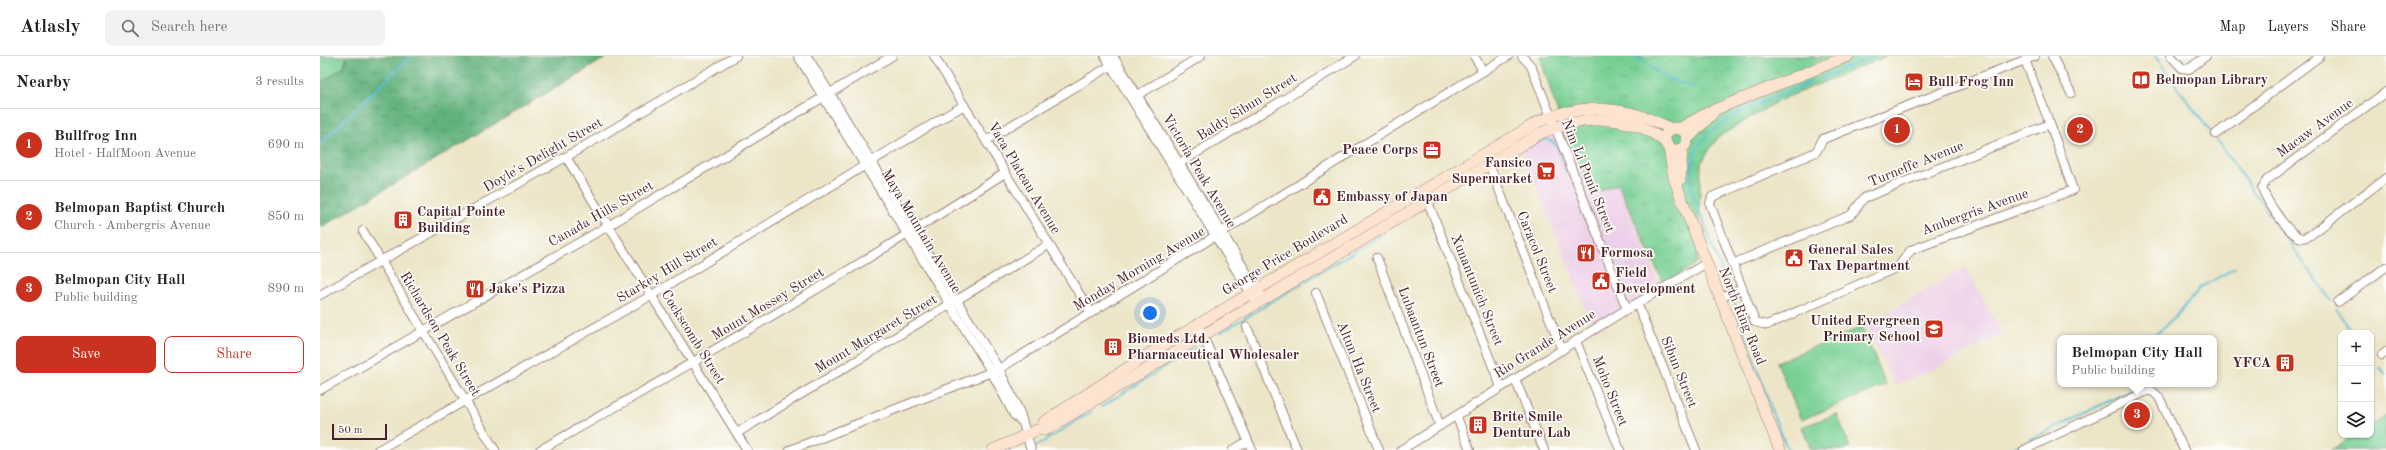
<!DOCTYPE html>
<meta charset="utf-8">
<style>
:root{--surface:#fff;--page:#f2f2f2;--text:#222;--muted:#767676;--line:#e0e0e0;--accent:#c8321e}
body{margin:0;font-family:"Old Standard TT",serif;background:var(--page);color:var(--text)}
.controls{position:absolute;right:12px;bottom:12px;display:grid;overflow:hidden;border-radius:8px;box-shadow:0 1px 3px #0004}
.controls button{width:36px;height:36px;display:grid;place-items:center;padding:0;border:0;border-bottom:1px solid var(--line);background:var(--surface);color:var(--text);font:20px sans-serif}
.scale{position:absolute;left:12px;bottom:10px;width:55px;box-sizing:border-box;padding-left:4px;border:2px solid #4a1f2b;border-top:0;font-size:11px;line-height:14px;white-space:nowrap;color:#4a1f2b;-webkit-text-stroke:3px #fdfcf7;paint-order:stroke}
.you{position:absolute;left:830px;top:257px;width:14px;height:14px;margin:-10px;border:3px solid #fff;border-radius:50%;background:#1a73e8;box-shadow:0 0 0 6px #1a73e833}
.badge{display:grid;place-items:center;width:26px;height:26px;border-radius:50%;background:var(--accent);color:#fff;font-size:13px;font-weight:700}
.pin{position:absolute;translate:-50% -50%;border:2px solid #fff;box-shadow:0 1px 4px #0006}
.popup{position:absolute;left:1737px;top:279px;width:160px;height:52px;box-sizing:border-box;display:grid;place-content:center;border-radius:8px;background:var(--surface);filter:drop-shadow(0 1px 3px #0005);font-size:13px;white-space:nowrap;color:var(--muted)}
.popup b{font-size:15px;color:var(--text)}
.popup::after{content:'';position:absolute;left:50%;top:100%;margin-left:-8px;border:8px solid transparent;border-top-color:var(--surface)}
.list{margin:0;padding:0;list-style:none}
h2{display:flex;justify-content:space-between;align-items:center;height:52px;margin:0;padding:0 16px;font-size:17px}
h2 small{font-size:13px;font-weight:400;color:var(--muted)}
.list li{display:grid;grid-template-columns:26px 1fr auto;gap:12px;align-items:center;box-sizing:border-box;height:72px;padding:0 16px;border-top:1px solid var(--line)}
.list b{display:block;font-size:15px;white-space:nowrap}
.list p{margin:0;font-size:13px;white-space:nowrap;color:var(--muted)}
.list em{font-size:13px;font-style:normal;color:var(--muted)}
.actions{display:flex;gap:8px;padding:12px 16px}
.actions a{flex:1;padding:9px 0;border:1px solid var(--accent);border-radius:8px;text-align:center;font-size:14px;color:var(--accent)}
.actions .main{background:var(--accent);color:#fff}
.icon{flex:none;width:22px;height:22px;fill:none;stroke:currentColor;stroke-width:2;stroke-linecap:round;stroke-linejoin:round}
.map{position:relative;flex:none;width:2066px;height:394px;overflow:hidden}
header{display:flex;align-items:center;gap:24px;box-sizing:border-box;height:56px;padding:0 20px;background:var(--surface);border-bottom:1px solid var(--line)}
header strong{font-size:19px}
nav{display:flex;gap:22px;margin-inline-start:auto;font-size:14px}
.search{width:280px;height:36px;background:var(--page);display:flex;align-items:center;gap:10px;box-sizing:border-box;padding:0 14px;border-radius:8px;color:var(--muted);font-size:15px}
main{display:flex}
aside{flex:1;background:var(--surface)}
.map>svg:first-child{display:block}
</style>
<header>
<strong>Atlasly</strong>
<div class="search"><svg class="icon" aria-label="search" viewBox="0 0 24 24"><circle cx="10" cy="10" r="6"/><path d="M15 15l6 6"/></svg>Search here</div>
<nav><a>Map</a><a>Layers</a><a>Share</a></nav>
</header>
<main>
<aside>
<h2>Nearby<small>3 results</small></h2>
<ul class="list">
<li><span class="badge">1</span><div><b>Bullfrog Inn</b><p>Hotel · HalfMoon Avenue</p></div><em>690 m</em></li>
<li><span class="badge">2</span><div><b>Belmopan Baptist Church</b><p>Church · Ambergris Avenue</p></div><em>850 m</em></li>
<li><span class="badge">3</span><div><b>Belmopan City Hall</b><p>Public building</p></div><em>890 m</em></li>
</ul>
<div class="actions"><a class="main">Save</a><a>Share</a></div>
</aside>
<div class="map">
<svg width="2066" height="394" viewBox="0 0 2066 394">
<defs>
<pattern id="grass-tufts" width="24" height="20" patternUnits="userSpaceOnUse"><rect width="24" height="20" fill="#78d095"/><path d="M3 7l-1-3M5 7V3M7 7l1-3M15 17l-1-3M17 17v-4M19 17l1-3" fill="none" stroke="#69b281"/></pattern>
<pattern id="forest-crowns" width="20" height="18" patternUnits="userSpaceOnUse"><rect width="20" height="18" fill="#62b27e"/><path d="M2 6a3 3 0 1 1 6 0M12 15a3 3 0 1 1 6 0" fill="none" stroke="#539067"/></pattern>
</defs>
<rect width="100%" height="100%" fill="#fdfcf7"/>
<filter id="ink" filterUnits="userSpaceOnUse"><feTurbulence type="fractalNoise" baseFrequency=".025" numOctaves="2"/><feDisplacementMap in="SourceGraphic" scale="8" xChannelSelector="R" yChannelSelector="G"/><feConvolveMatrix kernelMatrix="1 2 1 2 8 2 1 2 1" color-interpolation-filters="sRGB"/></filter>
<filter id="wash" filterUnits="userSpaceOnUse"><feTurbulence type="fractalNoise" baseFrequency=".012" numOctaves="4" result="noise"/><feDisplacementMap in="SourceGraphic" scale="16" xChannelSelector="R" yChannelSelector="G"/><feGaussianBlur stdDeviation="0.9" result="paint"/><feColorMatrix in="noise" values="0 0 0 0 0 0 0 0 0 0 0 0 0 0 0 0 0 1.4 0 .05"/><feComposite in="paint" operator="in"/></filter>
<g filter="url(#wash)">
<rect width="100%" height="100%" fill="#ece5c7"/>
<g fill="#edd0e9">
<path d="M1243 74 1273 138 1298 128 1342 234 1274 274 1202 94Z"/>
<path d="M1646 211 1682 278 1612 314 1575 329 1546 269Z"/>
</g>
<g fill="url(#grass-tufts)" stroke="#617860">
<path d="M0 0H27L23 12 0 27Z"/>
<path d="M1220 0H1492L1500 3V0H1566L1458 45 1398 81 1381 107 1377 207 1344 229 1298 128 1273 138 1243 74Z"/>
<path d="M2066 359V394H2011L2035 379H2051V369Z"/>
</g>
<path fill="url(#forest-crowns)" stroke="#566854" d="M27 0H289L0 172V27L23 12Z"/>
<g fill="#78d095" stroke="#617860">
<path d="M1542 271 1566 329 1481 364 1457 306Z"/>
<path d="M1517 358 1530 392 1525 394H1491L1482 371Z"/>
</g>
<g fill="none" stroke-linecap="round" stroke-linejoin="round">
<g stroke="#56bbd4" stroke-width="2">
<path d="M1314 0 1347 22 1375 32"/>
<path d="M1835 0 1853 24"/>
<path d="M1502 22 1554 0"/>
<path d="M1854 26 1891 77"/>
<path d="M1896 83 2011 245"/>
<path d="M0 88 91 0"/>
<path d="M1209 90 1224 83 1232 85 1237 91 1246 115"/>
<path d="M1408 232 1371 132C1371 121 1371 109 1375 98 1388 62 1457 41 1490 27"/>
<path d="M1413 244 1454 361 1468 394"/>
<path d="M2016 253 2034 277"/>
<path d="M900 277 1063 178"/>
<path d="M1832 282 1858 258 1881 231 1915 212"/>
<path d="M2051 299 2052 301"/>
<path d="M2060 311 2066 319"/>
<path d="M781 351 879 289"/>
<path d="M1711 383 1824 328"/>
<path d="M715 391 771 356"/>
<path d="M1690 394 1700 389"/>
</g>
</g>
</g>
<g filter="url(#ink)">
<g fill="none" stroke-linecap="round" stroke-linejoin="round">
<g stroke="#9b8279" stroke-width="10">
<g id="street">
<path d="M478 0 672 317 694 359 700 364"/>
<path d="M487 0 679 313 700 357 711 394"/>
<path d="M614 0 771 257"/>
<path d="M785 0 937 248"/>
<path d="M793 0 940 238"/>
<path d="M1154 0 1163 15"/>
<path d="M1202 0 1211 10 1307 253"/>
<path d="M1732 0 1751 37"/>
<path d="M1851 0 1862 12 1869 13 1886 0"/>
<path d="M1705 4 1730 68 1753 134 1591 194 1578 211 1447 269 1435 266 1390 148 1392 141 1496 96 1503 83 1715 0"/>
<path d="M2066 36 1947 124 1942 132C1946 144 1966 174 1977 180 1981 183 1984 182 1989 180L2066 122"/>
<path d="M813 42 881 0"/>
<path d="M1896 78 2000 0"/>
<path d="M667 84 795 7"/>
<path d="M246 101 427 394"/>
<path d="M1169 108 1242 294"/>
<path d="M855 110 1035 0"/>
<path d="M1108 146 1181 331"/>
<path d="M43 175 175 394"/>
<path d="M1057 202 1120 370"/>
<path d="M1412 208 1531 159 1544 142 1730 68"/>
<path d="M996 237 1059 394"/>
<path d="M0 239 246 101 416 0"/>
<path d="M1399 242 1422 233"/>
<path d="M2018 246 2066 211"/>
<path d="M1317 247 1376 394"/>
<path d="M927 271 977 394"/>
<path d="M881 275 932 394"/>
<path d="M1256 285 1300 394"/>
<path d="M2062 299 2066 296"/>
<path d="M1195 323 1224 394"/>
<path d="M0 334 288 170 572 0"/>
<path d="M1137 361 1150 394"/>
<path d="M417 377 728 189"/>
<path d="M58 394 332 239 644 49"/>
<path d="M220 394C377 305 533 214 685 117"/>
<path d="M470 394 679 313 1188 0"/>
<path d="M913 394 928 385"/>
<path d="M1081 394 1307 253 1385 208"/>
<path d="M1704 394 1827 335H1832L1839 341 1864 394"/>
</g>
</g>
<g stroke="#9b8279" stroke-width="12">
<g id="secondary">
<circle cx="1356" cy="83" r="11"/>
<path d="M1359 73 1389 56 1528 0"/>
<path d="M1367 83 1393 57"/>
<path d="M1349 92 1354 122 1365 152 1460 394"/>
<path d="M1360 124 1362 93"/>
<path d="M724 366 829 298 1218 66C1261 46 1309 50 1351 73"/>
<path d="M673 394 717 374H725L1221 77C1260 60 1310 56 1345 86"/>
</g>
</g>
<use href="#street" stroke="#fff" stroke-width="8"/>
<use href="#secondary" stroke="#fde4d1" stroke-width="11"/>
</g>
</g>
<defs>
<g id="library-square" transform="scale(1)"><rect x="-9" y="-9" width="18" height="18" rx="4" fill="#c8321e" stroke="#fdfcf7"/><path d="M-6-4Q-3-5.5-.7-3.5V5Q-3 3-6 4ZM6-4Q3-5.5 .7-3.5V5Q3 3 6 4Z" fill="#fff"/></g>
<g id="hotel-square" transform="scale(1)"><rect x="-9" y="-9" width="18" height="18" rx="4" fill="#c8321e" stroke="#fdfcf7"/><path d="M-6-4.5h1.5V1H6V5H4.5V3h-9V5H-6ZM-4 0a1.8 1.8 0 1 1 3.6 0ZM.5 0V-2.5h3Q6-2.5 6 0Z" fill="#fff"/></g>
<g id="office-square" transform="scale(1)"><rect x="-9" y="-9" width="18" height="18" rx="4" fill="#c8321e" stroke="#fdfcf7"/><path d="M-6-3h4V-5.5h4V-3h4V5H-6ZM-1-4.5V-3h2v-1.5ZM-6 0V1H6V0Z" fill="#fff"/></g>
<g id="supermarket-square" transform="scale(1)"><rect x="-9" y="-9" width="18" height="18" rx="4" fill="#c8321e" stroke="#fdfcf7"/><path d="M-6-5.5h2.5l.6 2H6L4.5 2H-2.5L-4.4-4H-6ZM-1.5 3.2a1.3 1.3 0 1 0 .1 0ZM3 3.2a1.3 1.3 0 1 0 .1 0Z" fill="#fff"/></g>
<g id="civic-square" transform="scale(1)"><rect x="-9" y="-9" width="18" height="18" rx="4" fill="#c8321e" stroke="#fdfcf7"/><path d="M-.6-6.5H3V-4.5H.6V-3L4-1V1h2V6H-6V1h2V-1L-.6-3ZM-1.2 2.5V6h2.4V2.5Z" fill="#fff"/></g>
<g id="building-square" transform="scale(1)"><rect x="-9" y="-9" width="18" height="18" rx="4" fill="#c8321e" stroke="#fdfcf7"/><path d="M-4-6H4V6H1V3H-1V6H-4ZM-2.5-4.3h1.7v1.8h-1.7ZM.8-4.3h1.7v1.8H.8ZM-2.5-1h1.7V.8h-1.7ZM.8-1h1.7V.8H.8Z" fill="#fff"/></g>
<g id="restaurant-square" transform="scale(1)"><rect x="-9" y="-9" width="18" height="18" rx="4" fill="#c8321e" stroke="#fdfcf7"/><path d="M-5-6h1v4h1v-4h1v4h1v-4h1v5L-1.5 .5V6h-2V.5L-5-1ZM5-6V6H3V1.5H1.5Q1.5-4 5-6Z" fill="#fff"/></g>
<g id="school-square" transform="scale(1)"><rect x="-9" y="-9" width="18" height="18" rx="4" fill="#c8321e" stroke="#fdfcf7"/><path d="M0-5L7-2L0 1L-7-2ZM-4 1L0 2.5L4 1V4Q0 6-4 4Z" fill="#fff"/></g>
</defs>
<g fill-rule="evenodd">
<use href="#library-square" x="1821" y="24"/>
<use href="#hotel-square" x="1594" y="26"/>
<use href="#office-square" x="1112" y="94"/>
<use href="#supermarket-square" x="1226" y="115"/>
<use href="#civic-square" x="1002" y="141"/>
<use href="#building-square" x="83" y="164"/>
<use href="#restaurant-square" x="1266" y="197"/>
<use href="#civic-square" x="1474" y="202"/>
<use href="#civic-square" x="1281" y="225"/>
<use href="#restaurant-square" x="155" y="233"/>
<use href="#school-square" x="1614" y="273"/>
<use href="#building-square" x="793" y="291"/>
<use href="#building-square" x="1965" y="307"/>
<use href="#building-square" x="1158" y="369"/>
</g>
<g text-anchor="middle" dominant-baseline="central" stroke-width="3.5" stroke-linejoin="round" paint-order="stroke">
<g font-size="14" font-weight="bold" fill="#4a1f2b" stroke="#fdfcf7" text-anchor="start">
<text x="1835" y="24">Belmopan Library</text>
<text x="1608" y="26">Bull Frog Inn</text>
<text x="1098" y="94" text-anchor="end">Peace Corps</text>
<text x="1212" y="107" text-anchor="end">Fansico<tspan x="1212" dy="16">Supermarket</tspan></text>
<text x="1016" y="141">Embassy of Japan</text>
<text x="97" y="156">Capital Pointe<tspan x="97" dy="16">Building</tspan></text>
<text x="1488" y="194">General Sales<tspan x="1488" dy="16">Tax Department</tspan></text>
<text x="1280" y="197">Formosa</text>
<text x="1295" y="217">Field<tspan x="1295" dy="16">Development</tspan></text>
<text x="169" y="233">Jake's Pizza</text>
<text x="1600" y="265" text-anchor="end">United Evergreen<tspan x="1600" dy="16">Primary School</tspan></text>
<text x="807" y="283">Biomeds Ltd.<tspan x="807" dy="16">Pharmaceutical Wholesaler</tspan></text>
<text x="1951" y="307" text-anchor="end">YFCA</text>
<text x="1172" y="361">Brite Smile<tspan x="1172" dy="16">Denture Lab</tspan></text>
</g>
<g font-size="14" fill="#4a1f2b" stroke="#fdfcf7">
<text transform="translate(927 51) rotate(-32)">Baldy Sibun Street</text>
<text transform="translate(1995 72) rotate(-36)">Macaw Avenue</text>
<text transform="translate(223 99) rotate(-30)">Doyle's Delight Street</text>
<text transform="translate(1596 108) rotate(-22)">Turneffe Avenue</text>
<text transform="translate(879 115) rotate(59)">Victoria Peak Avenue</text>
<text transform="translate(1268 120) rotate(68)">Nim Li Punit Street</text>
<text transform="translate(704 122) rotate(59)">Vaca Plateau Avenue</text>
<text transform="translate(1655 156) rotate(-20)">Ambergris Avenue</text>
<text transform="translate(281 158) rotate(-30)">Canada Hills Street</text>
<text transform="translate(601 175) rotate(59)">Maya Mountain Avenue</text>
<text transform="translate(1217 196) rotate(68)">Caracol Street</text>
<text transform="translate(965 199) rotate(-31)">George Price Boulevard</text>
<text transform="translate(819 213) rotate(-31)">Monday Morning Avenue</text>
<text transform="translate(347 214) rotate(-31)">Starkey Hill Street</text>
<text transform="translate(1157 234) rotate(68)">Xunantunich Street</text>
<text transform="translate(448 248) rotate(-31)">Mount Mossey Street</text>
<text transform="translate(1422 260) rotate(68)">North Ring Road</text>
<text transform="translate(120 278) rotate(59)">Richardson Peak Street</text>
<text transform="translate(556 278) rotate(-31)">Mount Margaret Street</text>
<text transform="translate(373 281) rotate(58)">Cockscomb Street</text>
<text transform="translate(1101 281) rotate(69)">Lubaantun Street</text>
<text transform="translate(1225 288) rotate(-32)">Rio Grande Avenue</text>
<text transform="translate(1039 311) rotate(68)">Altun Ha Street</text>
<text transform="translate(1359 316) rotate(68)">Sibun Street</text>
<text transform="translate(1290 335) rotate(68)">Moho Street</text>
</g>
</g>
</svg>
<div class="controls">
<button>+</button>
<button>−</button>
<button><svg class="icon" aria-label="layers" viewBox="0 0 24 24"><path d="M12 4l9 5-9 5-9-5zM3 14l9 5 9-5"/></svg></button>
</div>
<div class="scale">50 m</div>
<div class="you"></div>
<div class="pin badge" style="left:1577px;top:74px">1</div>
<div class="pin badge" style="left:1760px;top:74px">2</div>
<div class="pin badge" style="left:1817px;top:359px">3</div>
<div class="popup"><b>Belmopan City Hall</b>Public building</div>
</div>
</main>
